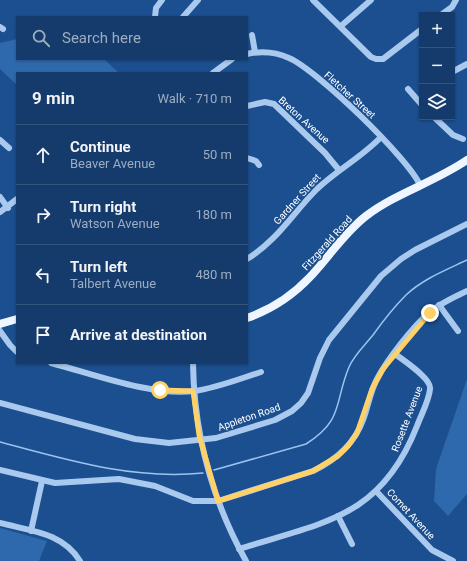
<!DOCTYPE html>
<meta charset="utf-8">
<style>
:root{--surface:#143b6b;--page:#214673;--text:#f1f3f6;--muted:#9dadc1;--line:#33557e}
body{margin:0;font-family:Roboto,sans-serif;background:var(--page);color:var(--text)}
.controls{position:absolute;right:12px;top:12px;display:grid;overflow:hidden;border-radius:0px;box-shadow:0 1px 3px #0004}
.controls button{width:36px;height:36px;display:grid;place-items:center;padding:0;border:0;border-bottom:1px solid var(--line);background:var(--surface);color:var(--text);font:20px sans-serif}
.stop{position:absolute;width:12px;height:12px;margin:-9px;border:3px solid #ffd166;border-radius:50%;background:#fff}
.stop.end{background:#ffd166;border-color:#fff;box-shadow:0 1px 4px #0008}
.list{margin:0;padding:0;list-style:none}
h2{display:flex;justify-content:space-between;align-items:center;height:52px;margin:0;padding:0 16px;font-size:17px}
h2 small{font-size:13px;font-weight:400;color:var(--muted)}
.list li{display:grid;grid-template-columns:26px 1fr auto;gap:12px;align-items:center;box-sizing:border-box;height:60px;padding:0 16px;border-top:1px solid var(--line)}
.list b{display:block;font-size:15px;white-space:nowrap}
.list p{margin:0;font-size:13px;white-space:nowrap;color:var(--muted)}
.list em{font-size:13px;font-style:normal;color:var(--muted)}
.icon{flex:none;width:22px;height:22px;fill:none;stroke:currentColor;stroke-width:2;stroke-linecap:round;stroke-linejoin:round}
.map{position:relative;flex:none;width:467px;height:561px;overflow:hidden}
.search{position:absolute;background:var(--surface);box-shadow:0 1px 3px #0004;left:16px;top:16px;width:232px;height:44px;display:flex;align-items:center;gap:10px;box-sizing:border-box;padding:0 14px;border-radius:0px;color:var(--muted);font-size:15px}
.panel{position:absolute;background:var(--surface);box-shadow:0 1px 3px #0004;left:16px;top:72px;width:232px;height:292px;border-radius:0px}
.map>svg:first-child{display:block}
</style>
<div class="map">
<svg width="467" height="561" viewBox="0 0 467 561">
<rect width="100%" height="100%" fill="#1b4f8f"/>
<g fill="#2e69ad">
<path d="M17 39V59H104L119 73H17V85L0 69V43Z"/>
<path d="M467 379V494L448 516 434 501 436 469Z"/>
<path d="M0 528 47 541 39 561H0Z"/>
</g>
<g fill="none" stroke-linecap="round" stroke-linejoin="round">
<g stroke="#9cc4f0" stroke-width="1.5">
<path d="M0 442C67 460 133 480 203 473"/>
<path d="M214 470 306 444C344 420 334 403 349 367 354 355 365 345 373 335 383 321 394 307 406 295 423 279 446 270 467 260"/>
</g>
<g stroke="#a9c9ee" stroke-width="6">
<path d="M313 0 371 57 376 59H383L422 29"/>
<path d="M441 15 452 7 456 0"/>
<path d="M155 17 156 8 162 0"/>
<path d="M183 17 198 0"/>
<path d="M341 26 371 0"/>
<path d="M0 27 3 29"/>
<path d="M252 35 255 52"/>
<path d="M247 54C261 51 276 52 289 58 317 70 408 158 420 185"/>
<path d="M452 72 467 64"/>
<path d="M213 73 232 59"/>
<path d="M408 89 422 105"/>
<path d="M247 106 265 102 274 104 325 153 339 170"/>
<path d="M434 117 453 135 463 139"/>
<path d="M0 140 9 148"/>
<path d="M247 158 256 161 259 165"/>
<path d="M0 197 8 208"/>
<path d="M0 212 17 199"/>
<path d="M247 259C278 240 292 214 317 189 337 170 362 157 381 137"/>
<path d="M439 305 458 331"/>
<path d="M0 331 10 345 17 352"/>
<path d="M51 363C93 374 150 396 194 391 217 388 239 379 261 372"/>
<path d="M193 363C194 433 212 500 246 561"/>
<path d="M0 403 135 439 169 443 216 438 275 420 292 411 301 403 308 393 320 358 329 340 381 276 401 259 415 250 467 224"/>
<path d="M0 470 55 483 119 479 155 486 193 501H218L313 471C336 460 354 445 363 420 368 407 370 392 377 379 387 360 413 326 430 312 441 303 454 297 467 291"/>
<path d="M376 491 432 550 453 561"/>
<path d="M338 516 352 544"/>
<path d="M0 523C30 531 62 532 80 561"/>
<path d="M31 531 42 481"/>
<path d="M239 549C324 522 381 518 417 426 421 415 429 401 430 389 432 379 403 360 395 354"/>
</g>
<g stroke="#f0f6ff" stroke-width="8">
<path d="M247 318C270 310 293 295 310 277 329 257 344 233 366 216 396 193 435 182 467 160"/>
<path d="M0 324 17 319"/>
</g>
</g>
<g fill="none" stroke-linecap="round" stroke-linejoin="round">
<path stroke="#ffd166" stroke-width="5" d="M160 390 193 391 199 435 218 501 313 471 338 456 348 446 357 433 372 389 383 369 430 313"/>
</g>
<g text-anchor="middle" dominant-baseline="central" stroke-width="3" stroke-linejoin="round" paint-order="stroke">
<g font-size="10" fill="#fff" stroke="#1b4f8f">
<text transform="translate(350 95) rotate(42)">Fletcher Street</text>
<text transform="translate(304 120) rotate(42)">Breton Avenue</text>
<text transform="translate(297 199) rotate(-48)">Gardner Street</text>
<text transform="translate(327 243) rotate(-48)">Fitzgerald Road</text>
<text transform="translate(249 417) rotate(-19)">Appleton Road</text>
<text transform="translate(407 419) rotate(-69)">Rosette Avenue</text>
<text transform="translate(411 514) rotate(47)">Comet Avenue</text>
</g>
</g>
</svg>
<div class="controls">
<button>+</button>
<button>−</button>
<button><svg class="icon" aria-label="layers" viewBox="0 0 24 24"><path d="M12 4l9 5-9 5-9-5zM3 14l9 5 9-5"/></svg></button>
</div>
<div class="stop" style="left:160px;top:390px"></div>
<div class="stop end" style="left:430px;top:313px"></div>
<div class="search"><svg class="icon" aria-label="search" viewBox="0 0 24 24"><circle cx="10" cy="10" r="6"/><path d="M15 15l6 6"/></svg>Search here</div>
<section class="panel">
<h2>9 min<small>Walk · 710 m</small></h2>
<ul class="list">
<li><svg class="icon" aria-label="ahead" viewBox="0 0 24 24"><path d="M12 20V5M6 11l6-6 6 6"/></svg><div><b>Continue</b><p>Beaver Avenue</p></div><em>50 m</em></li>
<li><svg class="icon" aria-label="right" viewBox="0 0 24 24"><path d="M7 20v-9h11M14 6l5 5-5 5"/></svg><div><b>Turn right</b><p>Watson Avenue</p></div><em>180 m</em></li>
<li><svg class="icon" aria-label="left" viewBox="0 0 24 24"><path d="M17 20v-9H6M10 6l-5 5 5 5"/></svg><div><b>Turn left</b><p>Talbert Avenue</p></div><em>480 m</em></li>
<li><svg class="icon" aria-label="arrive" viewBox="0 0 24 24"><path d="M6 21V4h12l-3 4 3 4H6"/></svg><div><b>Arrive at destination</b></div></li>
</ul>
</section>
</div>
